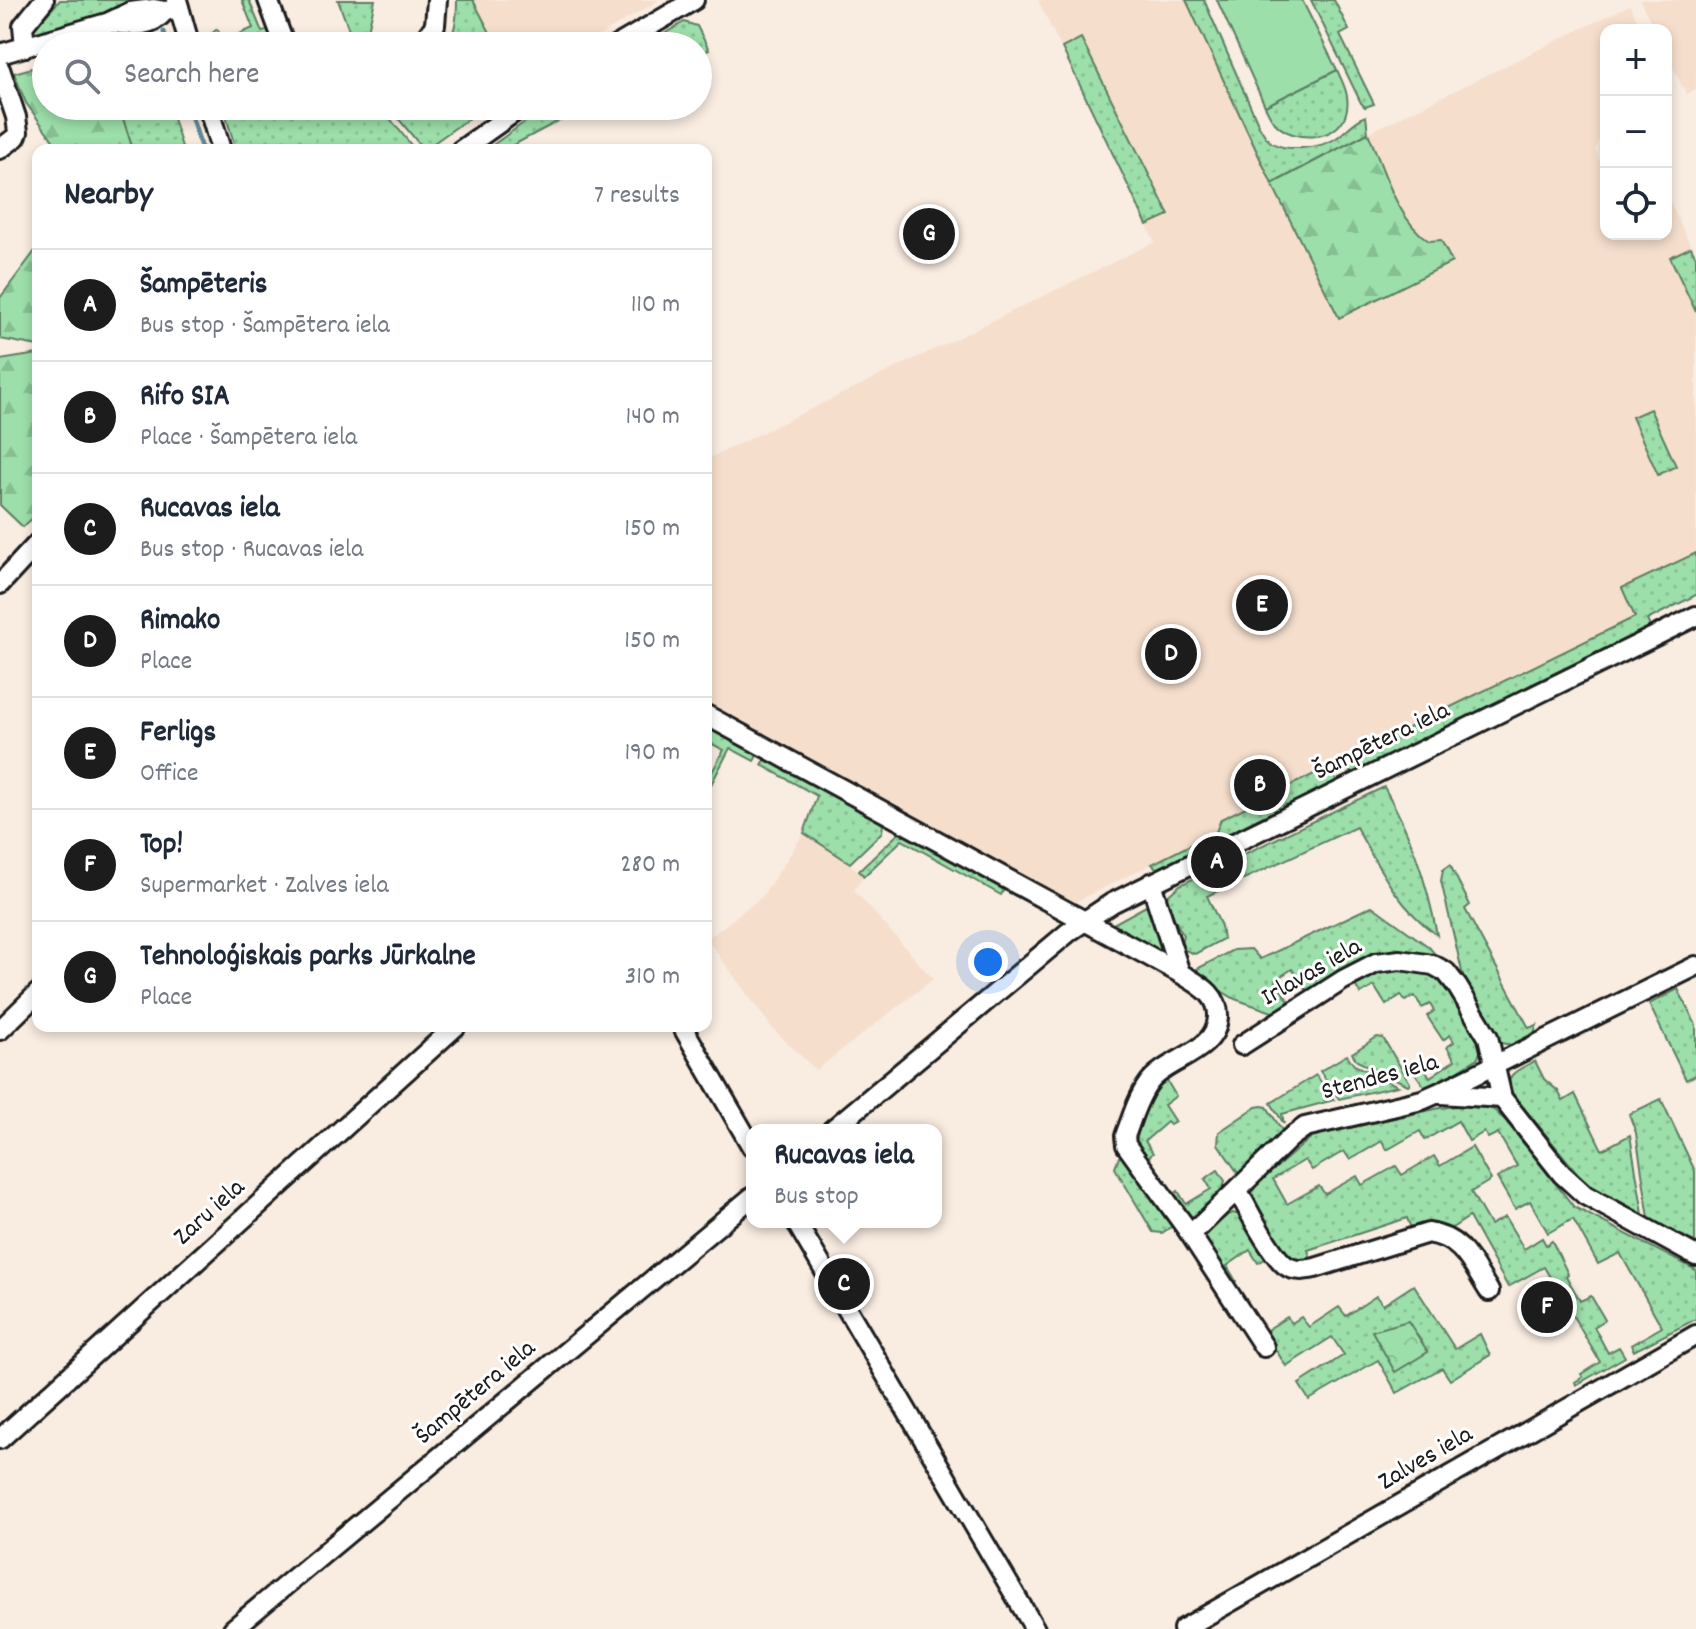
<!DOCTYPE html>
<meta charset="utf-8">
<style>
:root{--surface:#fff;--page:#f2f2f3;--text:#1f2937;--muted:#747a83;--line:#e0e1e3;--accent:#1c1c1c}
body{margin:0;font-family:Dekko,sans-serif;background:var(--page);color:var(--text)}
.controls{position:absolute;right:24px;top:24px;display:grid;overflow:hidden;border-radius:16px;box-shadow:0 4px 12px #0003}
.controls button{width:72px;height:72px;display:grid;place-items:center;padding:0;border:0;border-bottom:2px solid var(--line);background:var(--surface);color:var(--text);font:40px sans-serif}
.you{position:absolute;left:988px;top:962px;width:28px;height:28px;margin:-20px;border:6px solid #fff;border-radius:50%;background:#1a73e8;box-shadow:0 0 0 12px #1a73e833}
.badge{display:grid;place-items:center;width:52px;height:52px;border-radius:50%;background:var(--accent);color:#fff;font-size:26px;font-weight:700}
.pin{position:absolute;translate:-50% -50%;border:4px solid #fff;box-shadow:0 2px 8px #0006}
.popup{position:absolute;left:746px;top:1124px;width:196px;height:104px;box-sizing:border-box;display:grid;place-content:center;border-radius:16px;background:var(--surface);filter:drop-shadow(0 2px 6px #0005);font-size:26px;white-space:nowrap;color:var(--muted)}
.popup b{font-size:30px;color:var(--text)}
.popup::after{content:'';position:absolute;left:50%;top:100%;margin-left:-16px;border:16px solid transparent;border-top-color:var(--surface)}
.list{margin:0;padding:0;list-style:none}
h2{display:flex;justify-content:space-between;align-items:center;height:104px;margin:0;padding:0 32px;font-size:34px}
h2 small{font-size:26px;font-weight:400;color:var(--muted)}
.list li{display:grid;grid-template-columns:52px 1fr auto;gap:24px;align-items:center;box-sizing:border-box;height:112px;padding:0 32px;border-top:2px solid var(--line)}
.list b{display:block;font-size:30px;white-space:nowrap}
.list p{margin:0;font-size:26px;white-space:nowrap;color:var(--muted)}
.list em{font-size:26px;font-style:normal;color:var(--muted)}
.icon{flex:none;width:44px;height:44px;fill:none;stroke:currentColor;stroke-width:2;stroke-linecap:round;stroke-linejoin:round}
.map{position:relative;flex:none;width:1696px;height:1629px;overflow:hidden}
.search{position:absolute;background:var(--surface);box-shadow:0 4px 12px #0003;left:32px;top:32px;width:680px;height:88px;display:flex;align-items:center;gap:20px;box-sizing:border-box;padding:0 28px;border-radius:44px;color:var(--muted);font-size:30px}
.panel{position:absolute;background:var(--surface);box-shadow:0 4px 12px #0003;left:32px;top:144px;width:680px;height:888px;border-radius:16px}
.map>svg:first-child{display:block}
</style>
<div class="map">
<svg width="1696" height="1629" viewBox="0 0 1696 1629">
<defs>
<pattern id="grass-dots" width="8" height="8" patternUnits="userSpaceOnUse" patternTransform="scale(2)"><rect width="8" height="8" fill="#9cdfaa"/><path d="M2 2h.1M6 6h.1" fill="none" stroke="#86bf92" stroke-width="1.8" stroke-linecap="round"/></pattern>
<pattern id="forest-firs" width="22" height="20" patternUnits="userSpaceOnUse" patternTransform="scale(2)"><rect width="22" height="20" fill="#9cdfaa"/><path d="M5 1l3.5 6h-7zM16 11l3.5 6h-7z" fill="#86bf92"/></pattern>
<pattern id="park-crowns" width="20" height="18" patternUnits="userSpaceOnUse" patternTransform="scale(2)"><rect width="20" height="18" fill="#9cdfaa"/><path d="M2 6a3 3 0 1 1 6 0M12 15a3 3 0 1 1 6 0" fill="none" stroke="#86bf92"/></pattern>
</defs>
<rect width="100%" height="100%" fill="#f9ece1"/>
<filter id="ink" filterUnits="userSpaceOnUse"><feTurbulence type="fractalNoise" baseFrequency=".0125" numOctaves="2"/><feDisplacementMap in="SourceGraphic" scale="16" xChannelSelector="R" yChannelSelector="G"/><feConvolveMatrix kernelMatrix="1 2 1 2 8 2 1 2 1" color-interpolation-filters="sRGB"/></filter>
<g filter="url(#ink)">
<g fill="#f5decc">
<path d="M472 0H659L582 46H496Z"/>
<path d="M1038 0H1186L1272 184 1368 133 1630 5 1642 30H1606V129L1602 132 1595 150 1606 174V234H1666V193L1691 247 1670 257 1696 311V553L1635 617 1221 819 1216 832 1075 902 706 701V460L1155 242Z"/>
<path d="M1640 0H1696V89L1686 94 1666 53V30H1655Z"/>
<path d="M804 833 828 847 864 876 854 890 933 979 816 1070 772 1028 707 939 762 897Z"/>
</g>
<g fill="url(#grass-dots)" stroke="#5c7e63" stroke-width="2">
<path d="M60 0H137L124 5 111 14 35 34 30 33Z"/>
<path d="M242 0H249L262 32 274 28 276 46H207L209 36 217 29 224 41 253 28Z"/>
<path d="M338 0H375L365 44H354Z"/>
<path d="M457 0H473L497 46H445C456 34 457 16 457 0Z"/>
<path d="M1186 0H1204L1260 128C1264 133 1266 139 1272 143 1288 152 1320 148 1335 139 1346 132 1353 121 1366 116L1368 133 1272 184Z"/>
<path d="M1311 0H1334L1349 30 1340 35 1374 104 1365 107 1361 103Z"/>
<path d="M684 22 697 26 709 50 698 55V46H644Z"/>
<path d="M120 29 131 34 144 33 149 46H53L104 30Z"/>
<path d="M1081 38 1169 215 1147 225 1062 48Z"/>
<path d="M1337 70C1343 83 1351 97 1346 113 1338 142 1293 143 1275 123 1271 119 1268 112 1265 106Z"/>
<path d="M119 106H169L183 150H133Z"/>
<path d="M223 106H302L305 112 318 106H380L415 150H236Z"/>
<path d="M388 106H486L424 150Z"/>
<path d="M547 106H587L504 150H486Z"/>
<path d="M1691 247 1696 257V312L1670 257Z"/>
<path d="M1650 409 1676 466 1658 475 1632 417Z"/>
<path d="M1696 553V595L1647 620 1651 629 1354 774 1345 769 1340 761 1635 617 1622 588Z"/>
<path d="M706 726 758 754 754 761 730 748 706 794V783L724 750 706 741Z"/>
<path d="M765 759 879 820 883 825 882 832 850 863 804 833 817 796 762 765Z"/>
<path d="M1333 765 1336 783 1158 870 1152 864 1216 832 1221 819Z"/>
<path d="M1384 787C1411 833 1427 882 1437 935 1398 907 1379 868 1356 827L1207 896 1221 926 1223 939 1195 954 1182 949 1180 946 1183 935 1164 899 1180 885Z"/>
<path d="M900 832 910 836 1005 888 1001 895 902 840 864 876 859 871Z"/>
<path d="M1450 865 1470 905 1465 909 1529 1028 1537 1025 1534 1033 1511 1045 1496 1042 1464 980 1441 881 1443 870Z"/>
<path d="M1146 906 1163 950 1160 954 1114 929 1113 924Z"/>
<path d="M1372 906 1429 947 1439 959 1408 956 1315 992H1308L1292 969 1275 980 1290 1003 1282 1012 1275 1013 1235 999 1194 975 1197 969 1233 950 1251 949 1260 959Z"/>
<path d="M1388 968 1427 971 1445 984 1477 1030 1482 1045 1478 1058 1427 1090 1412 1069 1421 1063 1430 1077 1455 1060 1447 1047 1454 1042 1450 1035 1443 1040 1427 1016 1434 1011 1430 1004 1422 1008 1415 996 1405 1001 1401 995 1386 1005 1374 986 1361 994 1353 983 1377 970Z"/>
<path d="M1678 989 1696 1025V1075L1686 1080 1649 1004Z"/>
<path d="M1377 1037 1383 1038 1410 1083 1408 1085 1357 1061 1352 1053Z"/>
<path d="M1347 1055 1354 1065 1398 1086 1339 1099 1320 1071Z"/>
<path d="M1535 1061 1544 1079 1558 1091 1563 1101 1575 1094 1602 1150 1630 1135 1643 1214 1590 1185 1579 1175 1513 1095C1501 1074 1519 1070 1535 1061Z"/>
<path d="M1316 1075 1334 1100 1282 1114 1284 1124 1271 1103Z"/>
<path d="M1167 1081 1176 1096 1164 1105 1175 1122 1170 1125 1167 1122 1145 1141 1153 1153 1147 1158 1136 1142C1140 1123 1150 1091 1167 1081Z"/>
<path d="M1661 1099 1695 1171V1242L1671 1232 1649 1218 1636 1133 1629 1114Z"/>
<path d="M1474 1104 1494 1110 1506 1121 1574 1207 1696 1270V1319L1634 1351 1631 1345 1662 1327 1620 1253 1598 1264 1573 1219 1548 1233 1530 1201 1515 1209 1497 1178 1517 1166 1498 1133 1488 1138 1484 1132 1469 1141 1458 1121 1425 1140 1420 1131 1387 1150 1382 1141 1350 1160 1344 1151 1312 1170 1305 1160 1273 1179 1287 1204 1319 1186 1325 1194 1357 1176 1362 1185 1396 1166 1402 1175 1434 1156 1440 1166 1472 1147 1491 1180 1471 1192 1490 1225 1505 1217 1524 1249 1542 1238 1546 1245 1552 1241 1568 1274 1566 1276 1580 1301 1591 1296 1605 1320 1594 1327 1608 1353 1619 1347 1625 1357 1576 1385 1575 1382 1583 1377 1581 1374 1600 1362 1544 1267 1508 1287 1469 1217 1449 1230 1428 1226 1412 1231 1407 1218 1308 1250 1311 1261C1283 1266 1274 1238 1261 1218L1264 1216 1254 1202 1252 1193 1257 1184 1313 1136 1440 1108Z"/>
<path d="M1262 1106 1267 1107 1283 1132 1281 1138 1246 1174 1238 1173 1218 1144 1219 1132 1256 1107Z"/>
<path d="M1124 1155 1171 1223V1227L1162 1233 1153 1232 1115 1168 1119 1157Z"/>
<path d="M1218 1170 1225 1181C1222 1194 1202 1216 1188 1217L1173 1195 1178 1191 1186 1204 1211 1189 1205 1179Z"/>
<path d="M1233 1213 1240 1215 1267 1258 1258 1263 1250 1250 1227 1266 1236 1281 1229 1286 1204 1242C1207 1231 1222 1217 1233 1213Z"/>
<path d="M1414 1285 1455 1349 1480 1334 1490 1355 1450 1380 1442 1368 1397 1393 1378 1360 1309 1400 1299 1384 1344 1355 1332 1337 1286 1366 1269 1339 1267 1330 1287 1317 1292 1323 1301 1317 1309 1327 1339 1307 1346 1316 1376 1296 1383 1305Z"/>
</g>
<g fill="url(#forest-firs)" stroke="#5c7e63" stroke-width="2">
<path d="M46 64V106H119L133 150H60L26 103 14 73Z"/>
<path d="M1368 133C1384 169 1396 219 1429 241L1441 240 1452 262 1339 318 1272 184Z"/>
<path d="M38 247V346L0 339V298Z"/>
<path d="M38 354V513L23 527 0 505V360Z"/>
</g>
<path fill="url(#park-crowns)" stroke="#5c7e63" stroke-width="2" d="M1408 1321 1428 1352 1395 1372 1372 1331Z"/>
<path fill="#9cdfaa" stroke="#5c7e63" stroke-width="2" d="M1217 0H1302L1337 70 1265 106Z"/>
<g fill="none" stroke-linecap="round" stroke-linejoin="round">
<g stroke="#5e8998" stroke-width="5">
<path d="M164 32 168 46"/>
<path d="M188 106 202 150"/>
</g>
<g stroke="#1c1c1c" stroke-width="24">
<g id="minor">
<path d="M177 0 190 46"/>
<path d="M268 0 285 46"/>
<path d="M110 23C131 25 150 29 165 11"/>
<path d="M420 46 435 25 437 0"/>
<path d="M616 46 694 0"/>
<path d="M25 47 23 26 44 0"/>
<path d="M0 54 107 23 130 12 154 9 165 11 179 8"/>
<path d="M0 69 16 117 18 132 16 137 0 149"/>
<path d="M208 106 221 150"/>
<path d="M461 150 523 106"/>
<path d="M0 584 38 543"/>
<path d="M706 715 1180 973C1197 984 1219 993 1218 1017 1216 1054 1166 1058 1148 1084 1137 1099 1132 1118 1125 1136L1126 1145 1189 1232 1264 1347"/>
<path d="M1151 883 1180 973"/>
<path d="M682 1026 752 1147"/>
<path d="M0 1030 38 993"/>
<path d="M1242 1045 1343 980 1376 963 1400 960 1433 965 1446 972 1457 986 1488 1037 1502 1098 1562 1174 1585 1195 1696 1256"/>
<path d="M1441 1094 1502 1098"/>
<path d="M832 1130 1070 931 1112 903 1696 616"/>
<path d="M1238 1190C1246 1207 1271 1254 1285 1265 1294 1272 1305 1270 1315 1268L1428 1233C1463 1238 1471 1263 1489 1291"/>
<path d="M796 1222 1035 1629"/>
<path d="M1189 1232 1201 1225 1290 1138 1305 1127 1422 1100 1438 1093 1696 966"/>
<path d="M0 1439 456 1026"/>
<path d="M233 1629 752 1197"/>
<path d="M1183 1629 1696 1335"/>
</g>
</g>
<use href="#minor" stroke="#fff" stroke-width="18"/>
</g>
</g>
<g text-anchor="middle" dominant-baseline="central" stroke-width="6" stroke-linejoin="round" paint-order="stroke">
<g font-size="26" fill="#1c1c1c" stroke="#fff">
<text transform="translate(1382 742) rotate(-26)">Šampētera iela</text>
<text transform="translate(1312 973) rotate(-30)">Irlavas iela</text>
<text transform="translate(1380 1078) rotate(-15)">Stendes iela</text>
<text transform="translate(210 1213) rotate(-42)">Zaru iela</text>
<text transform="translate(476 1393) rotate(-40)">Šampētera iela</text>
<text transform="translate(1426 1459) rotate(-30)">Zalves iela</text>
</g>
</g>
</svg>
<div class="controls">
<button>+</button>
<button>−</button>
<button><svg class="icon" aria-label="locate" viewBox="0 0 24 24"><circle cx="12" cy="12" r="6"/><path d="M12 2v4M12 18v4M2 12h4M18 12h4"/></svg></button>
</div>
<div class="you"></div>
<div class="pin badge" style="left:1217px;top:862px">A</div>
<div class="pin badge" style="left:1260px;top:785px">B</div>
<div class="pin badge" style="left:844px;top:1284px">C</div>
<div class="popup"><b>Rucavas iela</b>Bus stop</div>
<div class="pin badge" style="left:1171px;top:654px">D</div>
<div class="pin badge" style="left:1262px;top:605px">E</div>
<div class="pin badge" style="left:1547px;top:1307px">F</div>
<div class="pin badge" style="left:929px;top:234px">G</div>
<div class="search"><svg class="icon" aria-label="search" viewBox="0 0 24 24"><circle cx="10" cy="10" r="6"/><path d="M15 15l6 6"/></svg>Search here</div>
<section class="panel">
<h2>Nearby<small>7 results</small></h2>
<ul class="list">
<li><span class="badge">A</span><div><b>Šampēteris</b><p>Bus stop · Šampētera iela</p></div><em>110 m</em></li>
<li><span class="badge">B</span><div><b>Rifo SIA</b><p>Place · Šampētera iela</p></div><em>140 m</em></li>
<li><span class="badge">C</span><div><b>Rucavas iela</b><p>Bus stop · Rucavas iela</p></div><em>150 m</em></li>
<li><span class="badge">D</span><div><b>Rimako</b><p>Place</p></div><em>150 m</em></li>
<li><span class="badge">E</span><div><b>Ferligs</b><p>Office</p></div><em>190 m</em></li>
<li><span class="badge">F</span><div><b>Top!</b><p>Supermarket · Zalves iela</p></div><em>280 m</em></li>
<li><span class="badge">G</span><div><b>Tehnoloģiskais parks Jūrkalne</b><p>Place</p></div><em>310 m</em></li>
</ul>
</section>
</div>
